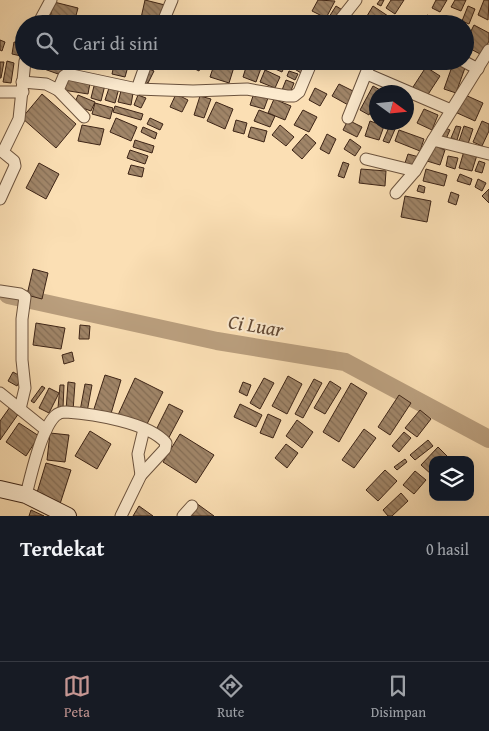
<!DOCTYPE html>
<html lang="id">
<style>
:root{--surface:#171b24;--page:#20242c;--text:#f1f3f6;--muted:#9ea1a6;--line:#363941;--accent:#c59692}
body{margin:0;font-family:"Gentium Book Plus",serif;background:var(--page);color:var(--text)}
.controls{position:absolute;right:15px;bottom:15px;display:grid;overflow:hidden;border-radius:10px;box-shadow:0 5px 20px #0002}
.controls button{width:45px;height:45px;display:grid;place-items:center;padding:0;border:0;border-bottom:1px solid var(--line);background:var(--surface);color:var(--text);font:25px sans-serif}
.compass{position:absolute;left:369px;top:85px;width:45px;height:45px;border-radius:50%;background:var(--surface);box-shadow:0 5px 20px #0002;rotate:105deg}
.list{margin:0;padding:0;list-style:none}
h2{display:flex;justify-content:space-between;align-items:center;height:65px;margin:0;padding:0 20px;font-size:21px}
h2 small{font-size:16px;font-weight:400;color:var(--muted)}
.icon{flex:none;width:28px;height:28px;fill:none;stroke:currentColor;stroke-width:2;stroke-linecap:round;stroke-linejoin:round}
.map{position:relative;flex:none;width:489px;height:516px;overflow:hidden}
.search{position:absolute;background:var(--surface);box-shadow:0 5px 20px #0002;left:15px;right:15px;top:15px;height:55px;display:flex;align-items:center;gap:12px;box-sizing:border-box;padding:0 18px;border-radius:28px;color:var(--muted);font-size:19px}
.sheet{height:145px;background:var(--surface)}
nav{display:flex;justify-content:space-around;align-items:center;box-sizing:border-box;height:70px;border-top:1px solid var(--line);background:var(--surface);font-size:14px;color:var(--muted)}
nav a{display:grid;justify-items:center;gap:2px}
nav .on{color:var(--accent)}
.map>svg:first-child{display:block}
</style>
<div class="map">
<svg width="489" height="516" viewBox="0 0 489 516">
<defs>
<pattern id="building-back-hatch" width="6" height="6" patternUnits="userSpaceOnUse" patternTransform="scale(1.25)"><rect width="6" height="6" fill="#a08568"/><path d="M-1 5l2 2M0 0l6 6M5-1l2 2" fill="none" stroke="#846d55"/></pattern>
</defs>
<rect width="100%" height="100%" fill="#fbdfb4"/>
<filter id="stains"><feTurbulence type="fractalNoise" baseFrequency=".004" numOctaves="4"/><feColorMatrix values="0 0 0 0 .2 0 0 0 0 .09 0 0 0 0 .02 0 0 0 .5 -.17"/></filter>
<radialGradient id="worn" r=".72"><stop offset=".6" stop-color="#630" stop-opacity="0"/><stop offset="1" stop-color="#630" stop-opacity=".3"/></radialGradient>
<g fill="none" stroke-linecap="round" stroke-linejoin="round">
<path stroke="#ba9f7e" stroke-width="18" d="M8 295 217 341 345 362 489 439"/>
</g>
<g fill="url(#building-back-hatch)" stroke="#3d2416">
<path d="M145 0 165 5 161 22 141 18Z"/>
<path d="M318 0 335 1 326 18 312 11Z"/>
<path d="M380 0H384L381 6 377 4Z"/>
<path d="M391 0H404L395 14 386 8Z"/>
<path d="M436 0H447L440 12 432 8Z"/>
<path d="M455 0H466L461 11 451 7Z"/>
<path d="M484 0H489L488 20 478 15Z"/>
<path d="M54 2 78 8 74 23 50 17Z"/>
<path d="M336 6 344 11 337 23 329 17Z"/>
<path d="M373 6 388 16 383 24H369L364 21Z"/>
<path d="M468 6 475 9 469 24 462 21Z"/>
<path d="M427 15 446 23 445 24H423Z"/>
<path d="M474 25 489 33V41L482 55 465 46V43Z"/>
<path d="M0 40 5 42 2 51 0 50Z"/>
<path d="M14 42 24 44 21 56 12 54Z"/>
<path d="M7 61 14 63 11 83 3 82Z"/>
<path d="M31 61H60L65 63 61 75 30 64Z"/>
<path d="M115 61 129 63 125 77 112 74Z"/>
<path d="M152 61H162L161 67 152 65Z"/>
<path d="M189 61H203L199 71 187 65Z"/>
<path d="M270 61H276L285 65 282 72 268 66Z"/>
<path d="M296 61 306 64 301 73 293 68Z"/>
<path d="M402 61H414L411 68 401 63Z"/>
<path d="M454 61 466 65 456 93 444 89Z"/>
<path d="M0 62H4L1 78H0Z"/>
<path d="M215 62 234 67 229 83 210 77Z"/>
<path d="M247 64 261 68 256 82 243 77Z"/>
<path d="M426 67 440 76 427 96 413 87Z"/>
<path d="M147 68 154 71 148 83 142 79Z"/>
<path d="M265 70 280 77 275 88 260 82Z"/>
<path d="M289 71 298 74 295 80 287 76Z"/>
<path d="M65 78 90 83 88 94 63 90Z"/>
<path d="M286 80 294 83 290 93 282 90Z"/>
<path d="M95 82 105 85 101 101 91 98Z"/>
<path d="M339 84 357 93 350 106 332 96Z"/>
<path d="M110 85 119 88 115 103 105 100Z"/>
<path d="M373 86 382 91 381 92H376V100L369 115 360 110Z"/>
<path d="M315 88 327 94 320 106 309 100Z"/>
<path d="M121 91 133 93 131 105 118 102Z"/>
<path d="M254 93 268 98 264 109 250 105Z"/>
<path d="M42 94 76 124 56 148 22 118Z"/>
<path d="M176 94 188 100 182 112 170 107Z"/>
<path d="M463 94 483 103 475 121 455 112Z"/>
<path d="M78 95 95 102 91 111 74 105Z"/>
<path d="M138 95 146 98 141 108 134 105Z"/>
<path d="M200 96 211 99 204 118 194 115Z"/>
<path d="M274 99 291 106 285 120 268 113Z"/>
<path d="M216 102 233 109 225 129 207 121Z"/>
<path d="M95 103 113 108 110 119 92 114Z"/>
<path d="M115 106 143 114 141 120 113 112Z"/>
<path d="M424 109 438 115 432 130 417 123Z"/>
<path d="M259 110 275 116 270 127 254 121Z"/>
<path d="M303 110 317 117 309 132 294 125Z"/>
<path d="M116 118 137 127 131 141 110 132Z"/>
<path d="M150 118 163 124 160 130 147 124Z"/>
<path d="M236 120 247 123 244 134 233 131Z"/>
<path d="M348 120 362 127 357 137 343 130Z"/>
<path d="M370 121 384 126 379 140 365 136Z"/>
<path d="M482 121 489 124V131L482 146 473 142Z"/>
<path d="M82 125 104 129 100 145 78 141Z"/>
<path d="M280 125 294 137 286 146 272 135Z"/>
<path d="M390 125 396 127 389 143 383 141Z"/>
<path d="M456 126 461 127 457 140 451 138Z"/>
<path d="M464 126 473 129 468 144 459 141Z"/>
<path d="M143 127 157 133 155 139 141 132Z"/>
<path d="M251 127 267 131 264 142 248 137Z"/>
<path d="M443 127 450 130 446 139 439 136Z"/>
<path d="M399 130 424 139 420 151 395 141Z"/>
<path d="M306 134 316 143 302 159 292 150Z"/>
<path d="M327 134 336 139 329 154 320 149Z"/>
<path d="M350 139 361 147 355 156 344 149Z"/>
<path d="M135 140 154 146 152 153 133 147Z"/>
<path d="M433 145 445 150 440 165 427 161Z"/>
<path d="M130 150 148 156 145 164 127 158Z"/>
<path d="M464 151 477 155 472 171 459 168Z"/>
<path d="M408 154 419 157 416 166 405 163Z"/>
<path d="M448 156 458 158 455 169 446 166Z"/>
<path d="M479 161 485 163 482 173 475 171Z"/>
<path d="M343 162 349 164 344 178 338 176Z"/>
<path d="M39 163 59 174 46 199 26 188Z"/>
<path d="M131 165 144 168 142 177 128 174Z"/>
<path d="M361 169 386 171 385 186 359 183Z"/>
<path d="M426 169 447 175 444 186 423 181Z"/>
<path d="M460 174 472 179 470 185 457 181Z"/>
<path d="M478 179 486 183 482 191 475 187Z"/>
<path d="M419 185 425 187 424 193 417 191Z"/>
<path d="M489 189V203L482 196Z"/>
<path d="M451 192 459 195 456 205 448 202Z"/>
<path d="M405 196 431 201 427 222 401 217Z"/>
<path d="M33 269 48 273 42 299 27 295Z"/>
<path d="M36 323 65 328 61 349 33 345Z"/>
<path d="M80 325 90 326 89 339H79Z"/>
<path d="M72 352 74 361 64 364 62 355Z"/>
<path d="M13 372 22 377 17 386 8 381Z"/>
<path d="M105 375 121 380 110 417 93 412Z"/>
<path d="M288 376 302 384 287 414 272 406Z"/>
<path d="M135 378 163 392 145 428 118 415Z"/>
<path d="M264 378 274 383 260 409 250 403Z"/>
<path d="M314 379 322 383 303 418 295 414Z"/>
<path d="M330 381 341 388 325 414 314 408Z"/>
<path d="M68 382 75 383 73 411H66Z"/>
<path d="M243 382 251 385 247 396 239 392Z"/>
<path d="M351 383 367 393 339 442 323 432Z"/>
<path d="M85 384 92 385 87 412 80 411Z"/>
<path d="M60 385H64L63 408H58Z"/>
<path d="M42 386 45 388 34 403 31 401Z"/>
<path d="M49 388 59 393 49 413 39 408Z"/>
<path d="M399 395 411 403 390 435 378 427Z"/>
<path d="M169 404 183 411 167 441 154 434Z"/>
<path d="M240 404 262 415 256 427 234 417Z"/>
<path d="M10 407 19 413 0 440V421Z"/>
<path d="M420 410 431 419 417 437 405 428Z"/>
<path d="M268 414 281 420 273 438 260 433Z"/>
<path d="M297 420 313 432 302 448 286 436Z"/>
<path d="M19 423 39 436 26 456 6 442Z"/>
<path d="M364 429 376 438 354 468 342 460Z"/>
<path d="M90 431 111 444 97 469 75 456Z"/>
<path d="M404 432 411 438 399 452 392 446Z"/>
<path d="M50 433 69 435 65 462 47 460Z"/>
<path d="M180 434 214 455 196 483 163 462Z"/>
<path d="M428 440 433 446 415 460 410 455Z"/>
<path d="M286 444 298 453 287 468 275 458Z"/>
<path d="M438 447 448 457 446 460H433L432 475 421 465Z"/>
<path d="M405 459 407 462 397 470 394 467Z"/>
<path d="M46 463 71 470 60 504 36 496Z"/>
<path d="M385 470 397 481 378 501 366 490Z"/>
<path d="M415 471 426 480 414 494 403 485Z"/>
<path d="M401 493 408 501 392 516H388L383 510Z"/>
<path d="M196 503 214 516H187Z"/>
<path d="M139 506 153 516H133Z"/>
<path d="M31 510 44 516H29Z"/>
</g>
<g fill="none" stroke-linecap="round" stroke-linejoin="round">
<g stroke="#6c533e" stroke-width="13">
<g id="street">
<path d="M38 24 51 0"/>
<path d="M162 24 172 0"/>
<path d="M337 24 356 0"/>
<path d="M463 61 478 69"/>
<path d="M367 74 451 110"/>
<path d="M22 82 46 84 58 90 64 76 67 74 137 89 193 91 247 89 287 96H294L299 92 312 61"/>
<path d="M137 89 147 61"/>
<path d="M58 90 84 117"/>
<path d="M0 92H23"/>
<path d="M348 118 371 61"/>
<path d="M433 140 489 50"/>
<path d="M366 159 415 171"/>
<path d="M396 193 415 171 433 140 489 154"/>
<path d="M0 199 15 166 14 161 3 152 19 119 25 61"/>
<path d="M0 291 20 294 25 297 22 319V360L25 388 20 409"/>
<path d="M0 393 46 430"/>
<path d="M141 475 138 454 144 429"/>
<path d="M26 495C31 475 41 430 55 416 58 413 62 412 66 412 93 414 148 422 166 443L165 449 141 475 121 516"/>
<path d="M183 516 192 506"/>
</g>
</g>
<g stroke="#3d2416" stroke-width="18">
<path id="secondary" d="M0 489 26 495 68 516"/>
</g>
<use href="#street" stroke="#fceace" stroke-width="11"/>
<use href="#secondary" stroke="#fceace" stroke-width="16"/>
</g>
<g text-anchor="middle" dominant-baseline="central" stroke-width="4" stroke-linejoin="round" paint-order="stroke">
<g font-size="20" font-style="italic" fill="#624935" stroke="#fceace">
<text transform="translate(256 325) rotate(9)">Ci Luar</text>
</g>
</g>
<rect width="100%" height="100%" filter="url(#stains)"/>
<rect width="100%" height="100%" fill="url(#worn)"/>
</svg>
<div class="controls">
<button><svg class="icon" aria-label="layers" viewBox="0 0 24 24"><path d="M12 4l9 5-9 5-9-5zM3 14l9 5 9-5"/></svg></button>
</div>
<svg class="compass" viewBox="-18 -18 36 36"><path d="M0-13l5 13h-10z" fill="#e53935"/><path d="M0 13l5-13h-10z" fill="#9ea1a6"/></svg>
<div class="search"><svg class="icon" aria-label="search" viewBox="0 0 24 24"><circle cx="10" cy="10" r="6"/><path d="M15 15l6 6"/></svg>Cari di sini</div>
</div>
<section class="sheet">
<h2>Terdekat<small>0 hasil</small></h2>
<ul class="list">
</ul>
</section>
<nav>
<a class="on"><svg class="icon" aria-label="map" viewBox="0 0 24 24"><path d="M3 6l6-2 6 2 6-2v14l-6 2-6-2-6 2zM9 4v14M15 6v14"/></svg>Peta</a>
<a><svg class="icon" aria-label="directions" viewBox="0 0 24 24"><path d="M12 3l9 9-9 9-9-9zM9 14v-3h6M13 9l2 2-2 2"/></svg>Rute</a>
<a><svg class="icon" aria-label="saved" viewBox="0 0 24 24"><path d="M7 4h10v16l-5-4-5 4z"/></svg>Disimpan</a>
</nav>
